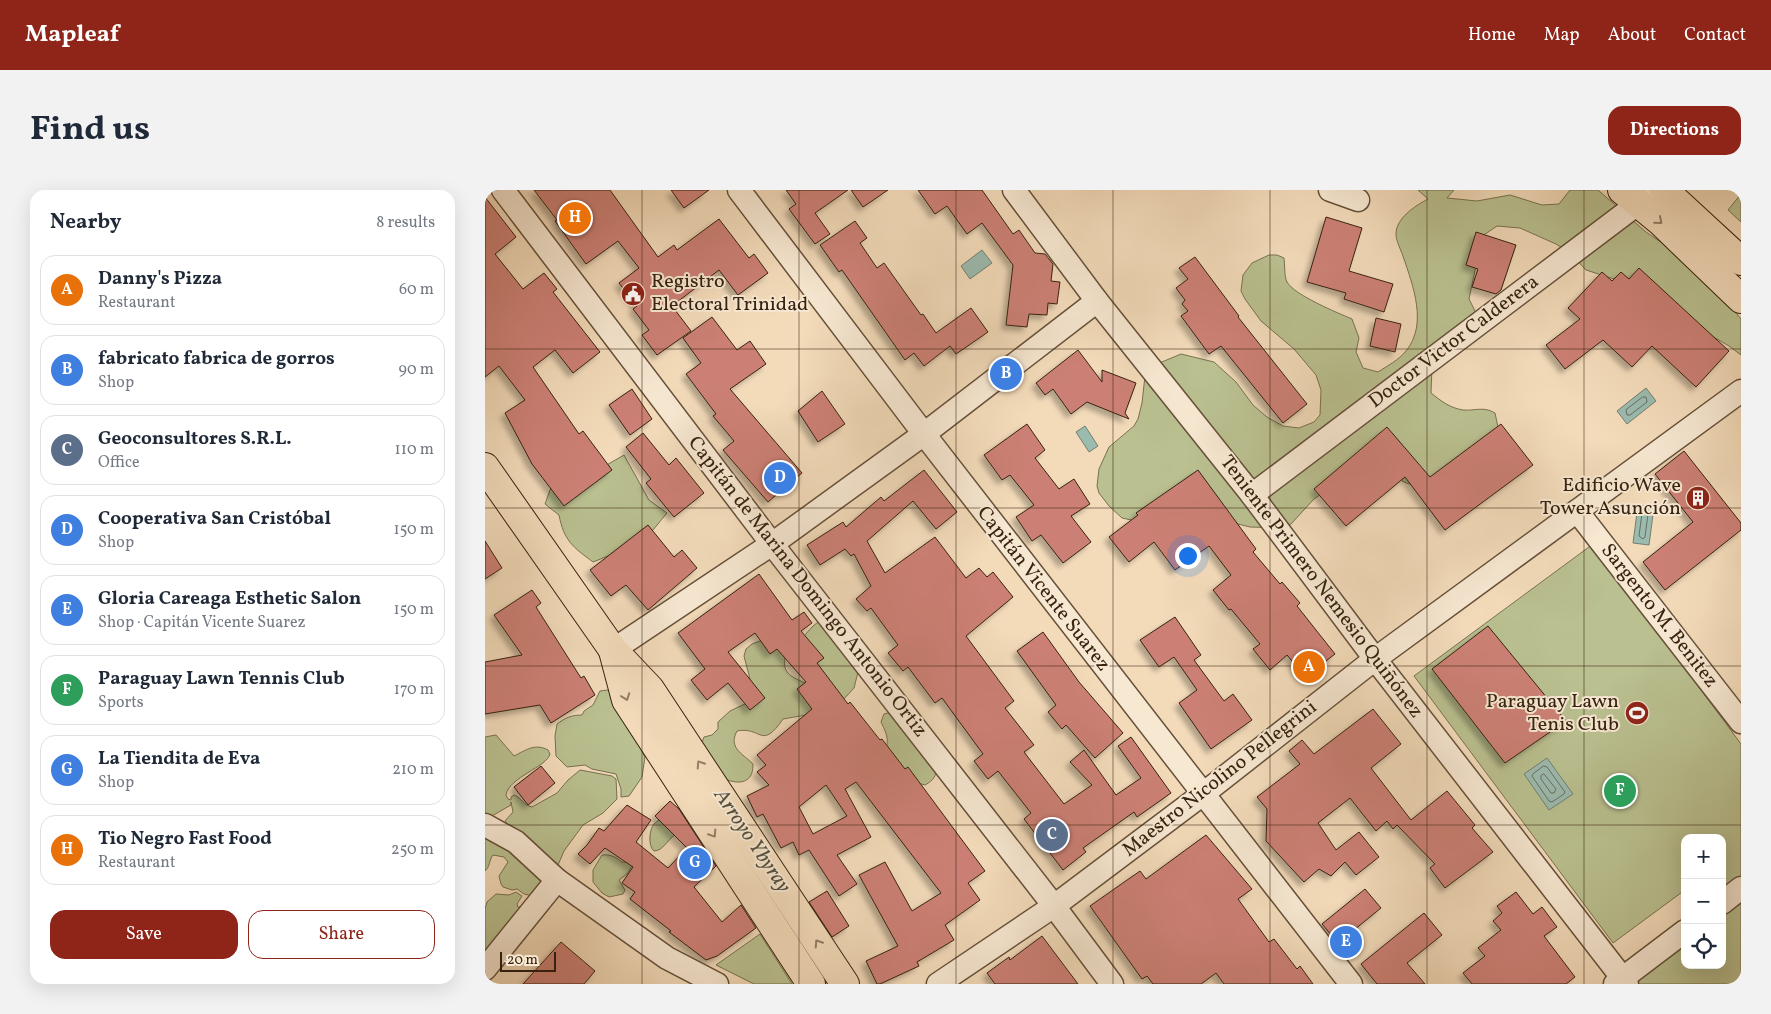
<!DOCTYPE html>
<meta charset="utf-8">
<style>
:root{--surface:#fff;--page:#f2f2f3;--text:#1f2937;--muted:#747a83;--line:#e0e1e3;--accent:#8f2418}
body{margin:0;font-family:Vollkorn,serif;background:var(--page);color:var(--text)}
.controls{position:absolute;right:15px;bottom:15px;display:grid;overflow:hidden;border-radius:10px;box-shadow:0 5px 20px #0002}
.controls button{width:45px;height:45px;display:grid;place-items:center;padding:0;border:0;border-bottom:1px solid var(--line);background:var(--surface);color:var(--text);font:25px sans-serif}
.scale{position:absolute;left:15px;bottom:12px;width:56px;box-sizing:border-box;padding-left:5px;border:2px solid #372210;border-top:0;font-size:14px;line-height:18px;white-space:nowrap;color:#372210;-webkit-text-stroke:4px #f7e8d2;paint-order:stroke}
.you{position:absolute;left:702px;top:365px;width:18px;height:18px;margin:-12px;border:4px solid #fff;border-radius:50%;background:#1a73e8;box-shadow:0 0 0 8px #1a73e833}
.badge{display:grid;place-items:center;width:32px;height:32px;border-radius:50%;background:var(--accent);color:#fff;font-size:16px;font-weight:700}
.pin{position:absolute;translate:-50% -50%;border:2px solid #fff;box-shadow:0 1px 5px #0006}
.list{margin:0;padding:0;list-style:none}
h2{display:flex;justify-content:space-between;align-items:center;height:65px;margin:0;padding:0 20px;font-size:21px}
h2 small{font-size:16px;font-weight:400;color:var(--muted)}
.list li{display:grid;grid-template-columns:32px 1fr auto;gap:15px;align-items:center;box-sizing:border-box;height:70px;margin:0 10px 10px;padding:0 10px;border:1px solid var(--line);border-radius:15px}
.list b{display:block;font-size:19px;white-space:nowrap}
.list p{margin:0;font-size:16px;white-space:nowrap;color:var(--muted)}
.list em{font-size:16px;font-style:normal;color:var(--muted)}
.actions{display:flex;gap:10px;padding:15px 20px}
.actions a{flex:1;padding:11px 0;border:1px solid var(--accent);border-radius:15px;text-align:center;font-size:18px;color:var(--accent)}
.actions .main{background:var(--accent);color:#fff}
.icon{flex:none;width:28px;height:28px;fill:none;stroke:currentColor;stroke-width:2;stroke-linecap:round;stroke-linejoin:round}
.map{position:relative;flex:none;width:1256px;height:794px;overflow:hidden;border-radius:15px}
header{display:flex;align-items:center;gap:30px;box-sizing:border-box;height:70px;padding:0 25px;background:var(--accent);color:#fff}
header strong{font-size:24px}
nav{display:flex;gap:28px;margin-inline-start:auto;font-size:18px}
.intro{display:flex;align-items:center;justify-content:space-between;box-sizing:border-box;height:120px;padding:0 30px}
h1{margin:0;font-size:35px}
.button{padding:12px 22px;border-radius:15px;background:var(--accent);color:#fff;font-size:18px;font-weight:700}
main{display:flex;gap:30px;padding:0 30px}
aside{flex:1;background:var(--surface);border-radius:15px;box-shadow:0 5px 20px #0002}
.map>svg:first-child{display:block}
</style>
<header>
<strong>Mapleaf</strong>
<nav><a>Home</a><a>Map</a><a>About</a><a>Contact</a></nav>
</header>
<div class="intro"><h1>Find us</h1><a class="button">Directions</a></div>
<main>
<aside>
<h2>Nearby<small>8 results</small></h2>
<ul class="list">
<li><span class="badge" style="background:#e8710a">A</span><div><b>Danny's Pizza</b><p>Restaurant</p></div><em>60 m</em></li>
<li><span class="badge" style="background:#3f7fe0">B</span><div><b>fabricato fabrica de gorros</b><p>Shop</p></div><em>90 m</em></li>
<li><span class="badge" style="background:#5c6f8a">C</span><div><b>Geoconsultores S.R.L.</b><p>Office</p></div><em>110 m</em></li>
<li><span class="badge" style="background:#3f7fe0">D</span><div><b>Cooperativa San Cristóbal</b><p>Shop</p></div><em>150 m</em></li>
<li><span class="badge" style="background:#3f7fe0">E</span><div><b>Gloria Careaga Esthetic Salon</b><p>Shop · Capitán Vicente Suarez</p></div><em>150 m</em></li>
<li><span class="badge" style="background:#2e9e5b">F</span><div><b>Paraguay Lawn Tennis Club</b><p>Sports</p></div><em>170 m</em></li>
<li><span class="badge" style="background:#3f7fe0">G</span><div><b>La Tiendita de Eva</b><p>Shop</p></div><em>210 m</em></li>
<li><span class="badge" style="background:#e8710a">H</span><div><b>Tio Negro Fast Food</b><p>Restaurant</p></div><em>250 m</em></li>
</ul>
<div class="actions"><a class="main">Save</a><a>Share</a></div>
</aside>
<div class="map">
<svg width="1256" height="794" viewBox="0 0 1256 794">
<defs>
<filter id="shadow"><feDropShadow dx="-4.5" dy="4.5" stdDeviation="2.5" flood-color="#0004"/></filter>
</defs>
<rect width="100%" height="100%" fill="#f3dbba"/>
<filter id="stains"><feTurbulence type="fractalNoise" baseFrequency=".004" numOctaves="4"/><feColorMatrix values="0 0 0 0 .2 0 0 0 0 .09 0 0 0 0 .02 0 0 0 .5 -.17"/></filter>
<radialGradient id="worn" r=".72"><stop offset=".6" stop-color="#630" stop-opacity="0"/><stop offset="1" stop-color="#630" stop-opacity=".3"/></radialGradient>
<g fill="#bac090" stroke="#787150">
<path d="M933 0H969L962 8 992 11 1025 5 1057 15 1074 14 1085 0H1113L1161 42 1189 61 1241 110 1256 129V165L1244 156 1129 89 1101 80 1085 63 1071 54 1035 38 1012 36 999 45 996 52 984 109 992 125 947 177 946 203C956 211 965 218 978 220 991 221 998 216 1010 223L1017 256 956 290 924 294 917 291 914 266 843 299 829 309 806 334 797 338 765 337 749 333 737 322 733 307 716 289 651 331 637 328 624 316 614 303 612 296 614 279 624 257 649 236 653 229 657 213 660 186 672 174 696 164 729 172 751 192 768 215 782 227 798 236 814 238 829 232 835 225 836 200 831 185 809 159 776 131 760 109 756 101 758 85 767 73 784 65H792L799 68C800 75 799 86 802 92 809 105 853 123 867 129L874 148 871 162 878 178 893 182C902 176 914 170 921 161 943 134 928 96 918 66 916 60 911 51 911 44 911 28 930 16 943 9Z"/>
<path d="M1256 4V32L1243 20Z"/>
<path d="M139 265 164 310 182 323 158 352 108 372C88 357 79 351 74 325L60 314 69 289 89 294Z"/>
<path d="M1108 354 1256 554V794H1121L1200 739V775H1237V727L1240 724 1237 717V648H1200V700L1128 753 929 486Z"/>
<path d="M341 426 373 482 369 498 358 510 301 464C296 483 305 486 320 493L323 500 330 505 327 524 298 529C276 561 277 536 252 541 243 558 257 563 268 574 269 598 245 595 231 583 224 577 220 563 216 555L219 547 227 545 233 539V532L245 521 266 511 265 489 259 466 261 459 267 454 275 451 291 452 317 448 328 436Z"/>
<path d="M122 500 126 502 160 567 157 587 144 606 136 607V599L131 584 107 579 100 575 82 577 71 566 70 546 72 534C80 528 86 525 97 525L99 521 108 515 115 501Z"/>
<path d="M406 522 452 577C451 586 449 590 440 595L425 591 398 568C404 551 404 548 396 532L399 524Z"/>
<path d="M11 545 29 566C41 560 50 553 63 560L65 564C62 577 24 587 21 605L23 609 26 610V607L29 605C37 608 38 615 47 617L72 603 83 590 95 580 127 586 131 589 132 609 118 623 98 635 79 661 73 675 66 676 22 634 20 631 28 622 26 612V615L0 630V547Z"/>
<path d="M176 629 190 645C182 650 178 661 169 661 163 656 164 640 169 634 171 632 174 630 176 629Z"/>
<path d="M5 642 60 686 52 707 39 704 32 699 27 700 18 697 16 694 14 686 23 672 19 667 8 665C4 670 5 677 0 681V647Z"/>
<path d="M117 665C125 664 131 667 137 672L149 673 142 684 134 690 140 700 138 704 124 707 117 703 108 692V680Z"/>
<path d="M31 702 37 706 32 714 33 717H36L0 771V719L2 712 11 704 24 705Z"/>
<path d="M275 744 307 794H269L231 775Z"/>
</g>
<g fill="#9bbbaf" stroke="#737e6f">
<path d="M497 60 507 73 485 89 476 76Z"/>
<path d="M1161 198 1171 211 1142 234 1132 221Z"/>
<path d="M600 236 613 256 604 262 591 242Z"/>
<path d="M1153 315 1169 317 1164 355 1148 353Z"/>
<path d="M1062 568 1088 604 1064 620 1039 584Z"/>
</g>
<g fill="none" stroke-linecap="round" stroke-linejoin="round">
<g stroke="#696e60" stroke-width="1">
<path d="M1158 207H1161L1162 212 1145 225H1142L1141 220Z"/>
<path d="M1159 321 1162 322 1163 324 1160 347 1158 349 1154 346 1157 323Z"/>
<path d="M1059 576 1062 577 1080 602 1079 604 1067 612 1064 611 1047 586 1048 584Z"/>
<path d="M1059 584 1071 599 1069 603H1066L1056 589V586Z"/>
</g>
</g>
<g fill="#cc8075" stroke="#372210" fill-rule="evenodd" filter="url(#shadow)">
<path d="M49 0H125L173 67 189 55 192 60 234 29 264 68 269 64 283 83 253 105 234 80 187 116 206 141 172 165 157 145 164 140 148 119 152 116 134 93 154 78 133 51 101 74 70 31 72 30Z"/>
<path d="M186 0H224L199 18Z"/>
<path d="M301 0H363L330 23 345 44 330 54 304 19 311 14Z"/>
<path d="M366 0H403L378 17Z"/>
<path d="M433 0H497L528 44 534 40 550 63 560 64 568 74 566 91 575 92 572 114 563 113 562 125 544 124 542 137 521 135 528 75 497 33 482 44 462 16 450 24Z"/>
<path d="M0 7 31 47 10 64 38 99 59 83 72 99 68 102 115 162 88 183 70 160 48 177 94 244 98 241 127 280 79 316 47 274 20 223 40 210 14 176 0 187Z"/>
<path d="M841 27 877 38 864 81 908 94 899 122 859 109 861 103 822 92Z"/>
<path d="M370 31 382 48 375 53 392 78 399 73 436 125 438 124 451 143 486 118 503 142 471 164 465 156 439 176 429 163 420 170 357 80 354 82 335 55Z"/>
<path d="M991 42 1031 55 1016 100 1011 104 987 97 993 79 981 75Z"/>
<path d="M710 67 754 126 753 127 822 214 798 233 736 156 724 164 696 126 703 121 697 114 700 110 691 98 703 89 694 78Z"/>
<path d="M1154 78 1244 161 1211 197 1167 156 1147 177 1118 150 1080 179 1061 155 1095 129 1083 118 1117 82 1127 91 1136 82 1144 89Z"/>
<path d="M227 127 252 160 265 151 281 174 245 199 317 283 283 312 238 260 249 251 228 226 231 224 201 184 216 173 198 148Z"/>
<path d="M891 128 916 134 910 162 885 156Z"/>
<path d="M593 160 617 192V180L651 193 640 223 644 229 602 212 586 224 568 199 560 205 551 193Z"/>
<path d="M147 199 167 229 145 245 124 215Z"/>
<path d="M337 201 360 234 333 252 313 221Z"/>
<path d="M542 234 560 260 550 268 574 299 589 289 605 314 586 326 606 352 578 373 556 345 547 351 531 327 549 315 525 285 517 290 499 265Z"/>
<path d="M1016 234 1048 275 960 340 920 287 861 336 829 299 902 237 945 287Z"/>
<path d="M158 243 184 275 191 268 219 303 189 327 161 293 166 289 141 257Z"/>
<path d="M1199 261 1256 333V340L1180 400 1158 372 1208 332 1170 284Z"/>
<path d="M439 280 472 322 451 339 428 311 382 351 400 383 450 347 481 388 494 378 502 387 508 382 528 407 481 446 529 511 520 518 549 555 539 562 579 614 607 595 585 572 599 560 631 605 656 588 633 556 646 547 686 603 652 627 649 622 598 658 601 662 578 680 539 629 546 623 513 581 503 589 489 571 498 564 457 508 450 513 423 477 418 481 403 463 413 455 386 418 382 421 371 409 386 396 369 364 366 366 360 359 335 375 322 355 358 332 361 337 396 307 399 311Z"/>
<path d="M713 280 771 359 768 362 795 394 797 392 815 413 812 416 850 464 820 487 802 465 785 480 768 459 775 454 746 419 744 420 728 400 746 385 724 356 690 380 669 352 644 372 624 347 653 325 651 323Z"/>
<path d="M163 335 189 367 197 360 212 378 163 420 141 395 126 406 105 380Z"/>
<path d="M0 351 17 378 0 389Z"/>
<path d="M274 384 307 430 319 422 327 433 316 441 339 468 332 473 363 514 365 512 395 550 397 549 420 579 423 577 500 681 483 693 495 710 460 735 469 750 432 772 434 776 395 794H392L381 771 413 756 374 685 400 672 427 721 456 703 371 592 360 599 386 647 352 665 372 694 354 706 324 660 314 665 308 652 296 658 278 624 272 627 262 606 284 595 272 582 281 575 272 565 327 519 312 499 321 492 292 459 285 464 270 443 243 462 280 508 265 520 243 493 222 510 206 490 220 479 193 443ZM341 595 362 626 328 644 314 617Z"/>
<path d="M47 400 56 413 51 417 96 488 99 486 110 505 66 533 55 515 0 524V472L37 465 9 425Z"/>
<path d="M690 427 716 465 709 470 739 511 748 504 767 530 726 559 694 513 712 500 689 467 674 477 655 450Z"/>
<path d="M1003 436 1081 531 1020 573 947 479Z"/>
<path d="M558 442 594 492 638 543 610 568 581 535 577 539 563 522 571 515 532 461Z"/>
<path d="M888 519 916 554 886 578 926 630 962 601 990 635 987 638 1008 662 960 698 945 678 950 674 912 635 908 639 902 631 891 641 865 608 833 633 851 660 874 642 894 667 871 685 860 672 846 686 834 679 819 692 781 651 782 619 772 607 815 574 804 561 817 550 829 564Z"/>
<path d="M56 576 70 593 43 615 29 597Z"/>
<path d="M185 611 194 619 231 676 209 697 237 732 256 715 271 738 232 766 221 770 184 742 186 741 145 709 150 702 137 693 148 677 120 658 105 674 93 664 102 655 114 638 119 641 142 615 166 630 151 652 183 678 202 658 170 626Z"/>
<path d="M721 645 767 699 753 709 784 752 789 749 812 779 815 776 828 794H739L731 783 716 794H668L662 786 657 789 605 716 655 681 661 689Z"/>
<path d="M880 699 896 718 853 753 837 734Z"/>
<path d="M342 701 364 736 347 747 324 712Z"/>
<path d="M1031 702 1048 724 1057 717 1072 737 1059 746 1090 787 1081 794H987L978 783 1000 766 993 758 1016 740 1008 731 1017 723 1012 716Z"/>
<path d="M939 723 957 745 922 773 940 794H892L876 774Z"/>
<path d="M557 746 593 794H510L502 783 524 767 525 770Z"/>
<path d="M76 752 110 781 99 794H38Z"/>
</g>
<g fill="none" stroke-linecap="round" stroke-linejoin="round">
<g stroke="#66503a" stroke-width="25">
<g id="minor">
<path d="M18 0 287 354 569 716 627 794"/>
<path d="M254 0 439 244 866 794"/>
<path d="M529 0 612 111 767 305 890 469 1142 794"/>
<path d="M845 0 873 10"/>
<path d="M767 305 1167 3"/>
<path d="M1092 321 1256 532"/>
<path d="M128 460 287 354 439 244 612 111"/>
<path d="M0 635 31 652 72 690 182 768 232 794"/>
<path d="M1237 713 1256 698"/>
<path d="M0 779 72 690"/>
<path d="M453 794 569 716 718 604 890 469 1256 201"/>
<path d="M1130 794 1200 741"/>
</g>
</g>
<g stroke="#372210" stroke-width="30">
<g id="major">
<path d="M1137 0 1176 32 1256 109"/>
<path d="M1179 0 1256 71"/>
<path d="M0 277 128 460 165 499 360 794"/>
<path d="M128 461 141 510 326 794"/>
</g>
</g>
<use href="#minor" stroke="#f7e8d2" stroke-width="22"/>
<use href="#major" stroke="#f3dbba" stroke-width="28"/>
</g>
<defs><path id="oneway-chevron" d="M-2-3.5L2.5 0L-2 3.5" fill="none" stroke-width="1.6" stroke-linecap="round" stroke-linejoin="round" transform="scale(1.25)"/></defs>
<g stroke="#957e65">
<use href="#oneway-chevron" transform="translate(1174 31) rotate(40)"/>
<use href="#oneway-chevron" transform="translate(141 507) rotate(70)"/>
<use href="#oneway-chevron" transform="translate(215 574) rotate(-123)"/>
<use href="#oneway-chevron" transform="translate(228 644) rotate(57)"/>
<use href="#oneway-chevron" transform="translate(333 753) rotate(-123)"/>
</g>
<path fill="none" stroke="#372210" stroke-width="1" stroke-opacity="0.55" d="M157 0V794M314 0V794M471 0V794M628 0V794M785 0V794M942 0V794M1099 0V794M0 159H1256M0 318H1256M0 476H1256M0 635H1256"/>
<defs>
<g id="civic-disc" transform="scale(1.25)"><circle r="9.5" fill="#8f2418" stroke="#f7e8d2"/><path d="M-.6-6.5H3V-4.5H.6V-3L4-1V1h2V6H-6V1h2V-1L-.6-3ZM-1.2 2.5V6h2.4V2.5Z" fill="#fff"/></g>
<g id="building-disc" transform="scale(1.25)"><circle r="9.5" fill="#8f2418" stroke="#f7e8d2"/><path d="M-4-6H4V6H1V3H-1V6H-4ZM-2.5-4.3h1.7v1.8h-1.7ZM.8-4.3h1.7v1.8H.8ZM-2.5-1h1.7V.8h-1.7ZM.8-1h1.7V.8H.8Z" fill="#fff"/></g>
<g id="stadium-disc" transform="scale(1.25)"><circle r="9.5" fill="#8f2418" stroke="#f7e8d2"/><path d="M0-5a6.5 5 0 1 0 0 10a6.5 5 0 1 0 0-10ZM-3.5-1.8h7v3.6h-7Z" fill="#fff"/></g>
</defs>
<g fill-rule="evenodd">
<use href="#civic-disc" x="148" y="104"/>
<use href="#building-disc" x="1213" y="308"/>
<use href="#stadium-disc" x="1152" y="523"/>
</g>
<g text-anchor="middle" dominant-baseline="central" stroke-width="4" stroke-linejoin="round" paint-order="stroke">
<g font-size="20" fill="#372210" stroke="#f7e8d2" text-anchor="end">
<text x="166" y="92" text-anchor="start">Registro<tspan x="166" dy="23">Electoral Trinidad</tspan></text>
<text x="1196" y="296">Edificio Wave<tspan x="1196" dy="23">Tower Asunción</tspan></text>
<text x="1134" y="512">Paraguay Lawn<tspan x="1134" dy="23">Tenis Club</tspan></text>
</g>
<g font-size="20" fill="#372210" stroke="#f7e8d2">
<text transform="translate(969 152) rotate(-37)">Doctor Victor Calderera</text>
<text transform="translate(322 397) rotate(52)">Capitán de Marina Domingo Antonio Ortiz</text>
<text transform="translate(836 397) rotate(53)">Teniente Primero Nemesio Quiñónez</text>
<text transform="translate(558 399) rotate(52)">Capitán Vicente Suarez</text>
<text transform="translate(1174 426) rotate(52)">Sargento M. Benitez</text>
<text transform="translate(735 589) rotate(-38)">Maestro Nicolino Pellegrini</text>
</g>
<g font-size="21" font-style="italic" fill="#555040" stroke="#f7e8d2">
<text transform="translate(267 651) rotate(56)">Arroyo Ybyray</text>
</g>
</g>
<rect width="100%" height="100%" filter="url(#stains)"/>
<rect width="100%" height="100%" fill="url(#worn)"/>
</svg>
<div class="controls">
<button>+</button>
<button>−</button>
<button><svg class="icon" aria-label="locate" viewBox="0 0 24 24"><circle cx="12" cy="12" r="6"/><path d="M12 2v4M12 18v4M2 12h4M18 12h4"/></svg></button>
</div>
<div class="scale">20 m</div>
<div class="you"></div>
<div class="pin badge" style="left:824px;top:477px;background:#e8710a">A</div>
<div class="pin badge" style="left:521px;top:184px;background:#3f7fe0">B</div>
<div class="pin badge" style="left:567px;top:645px;background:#5c6f8a">C</div>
<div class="pin badge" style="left:295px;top:288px;background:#3f7fe0">D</div>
<div class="pin badge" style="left:861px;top:752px;background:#3f7fe0">E</div>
<div class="pin badge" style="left:1135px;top:601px;background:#2e9e5b">F</div>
<div class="pin badge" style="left:210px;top:673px;background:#3f7fe0">G</div>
<div class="pin badge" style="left:90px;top:28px;background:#e8710a">H</div>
</div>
</main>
